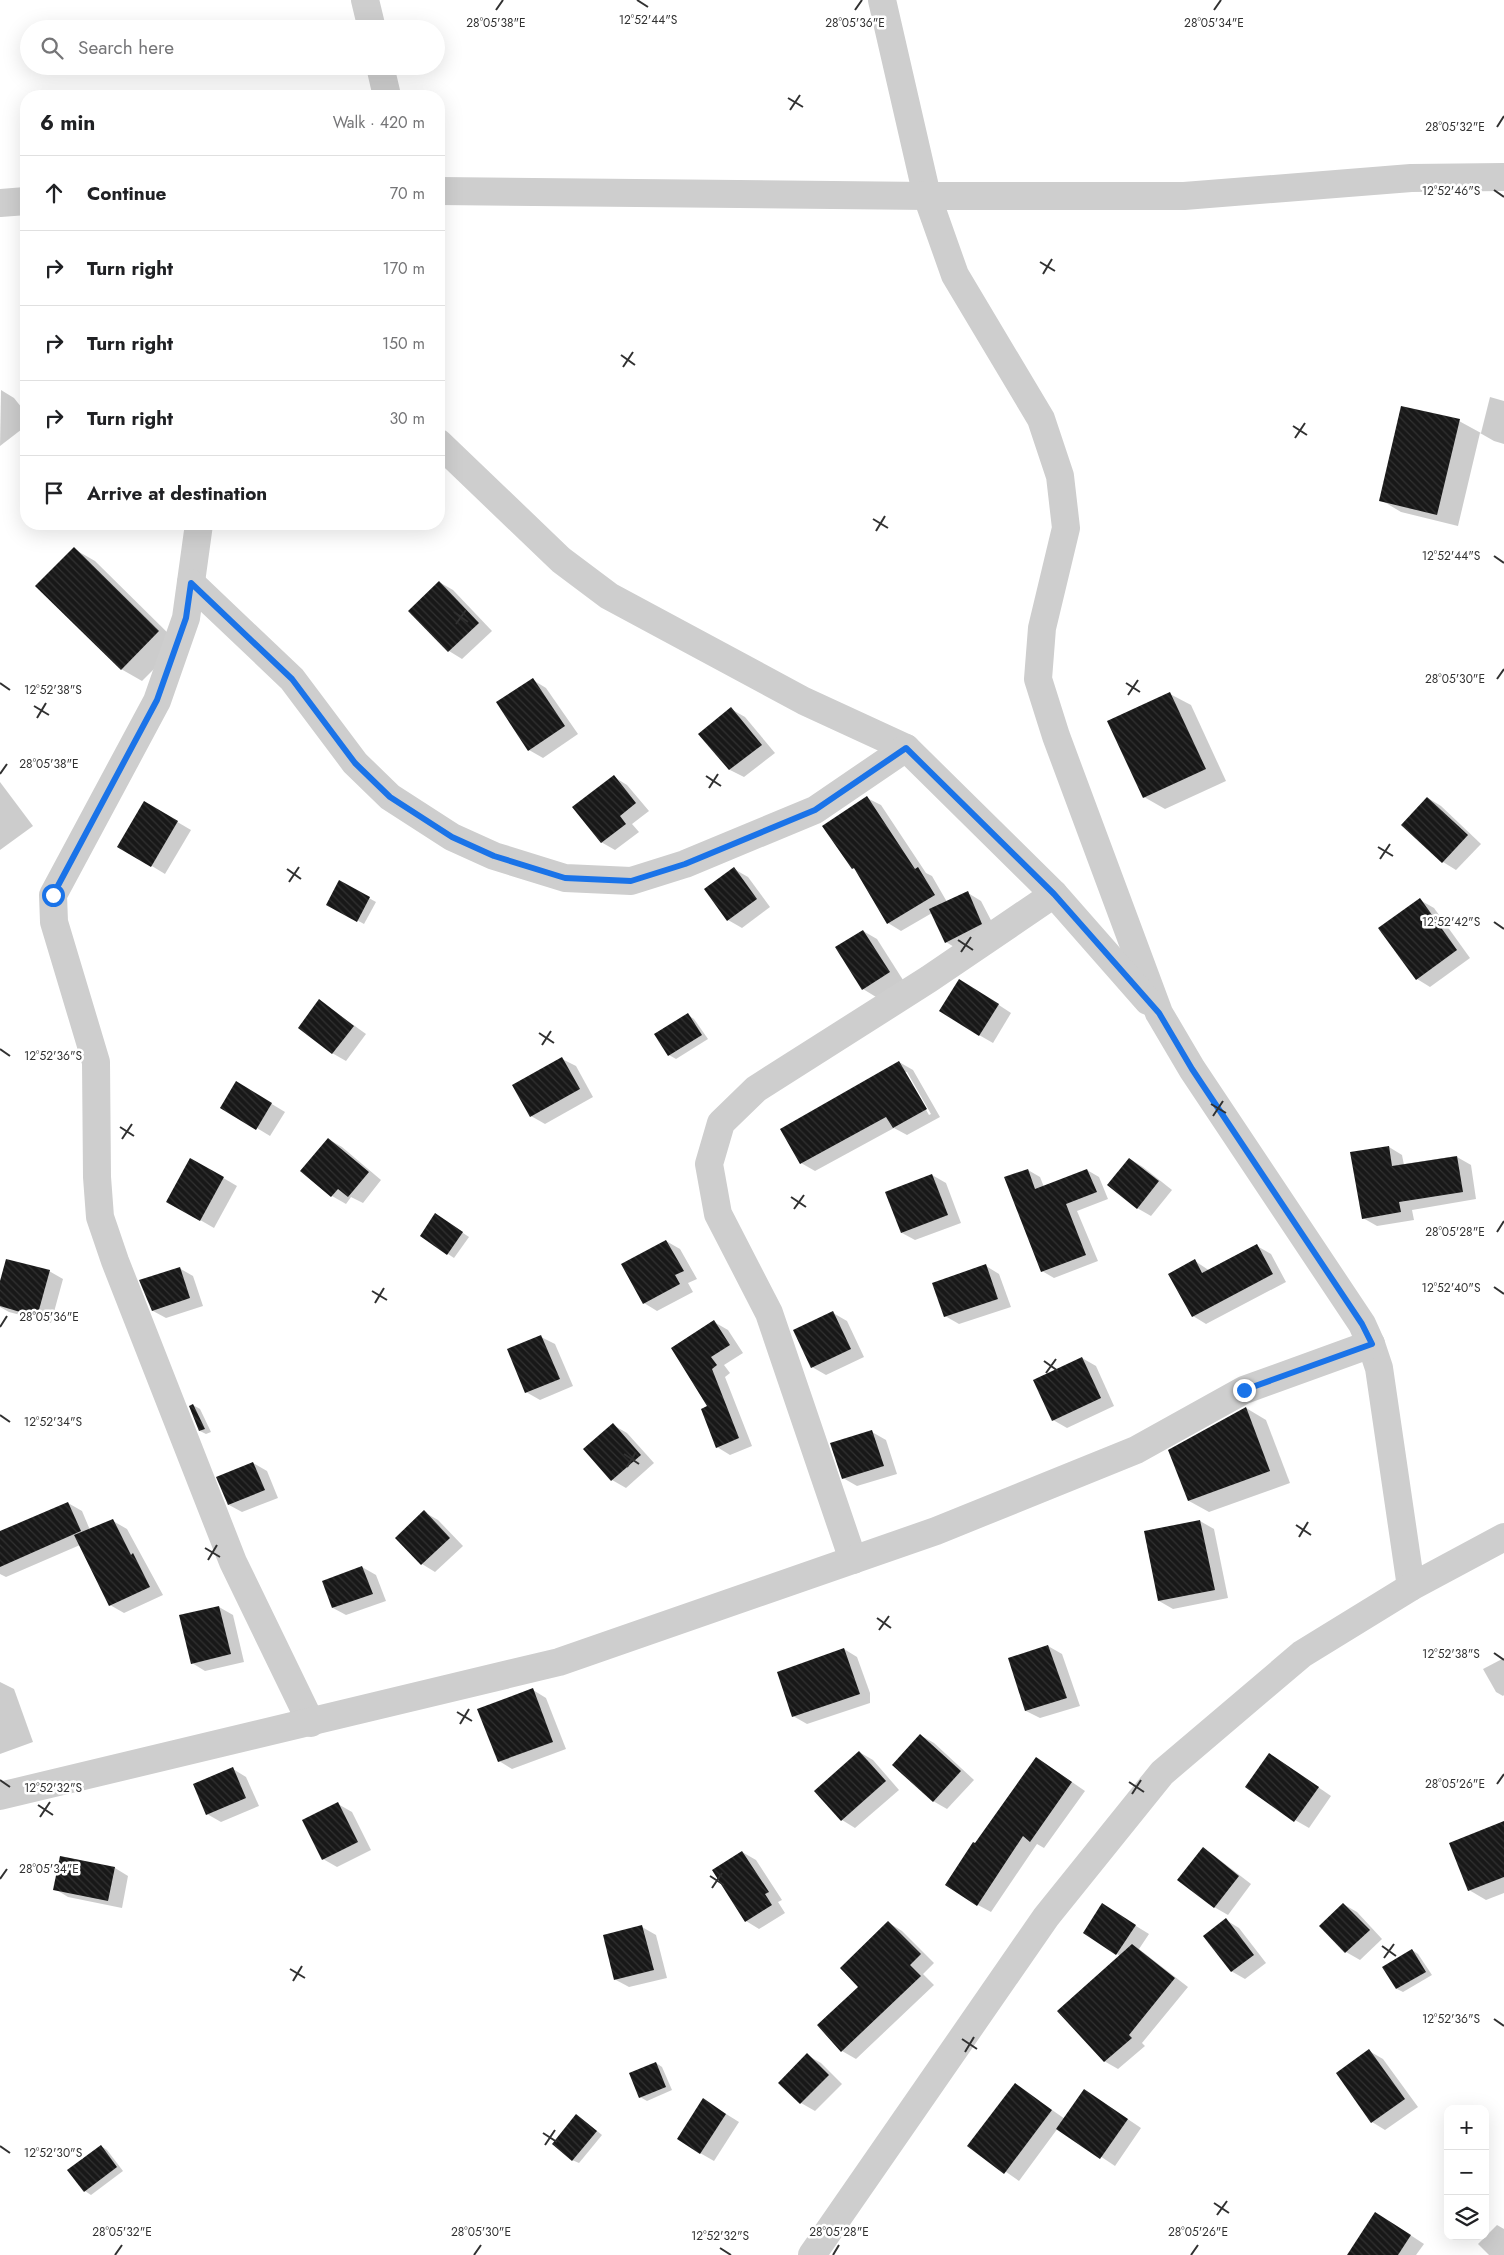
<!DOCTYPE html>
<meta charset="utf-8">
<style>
:root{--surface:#fff;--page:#f6f6f6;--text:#202124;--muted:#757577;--line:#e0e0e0}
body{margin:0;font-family:Jost,sans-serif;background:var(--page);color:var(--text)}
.controls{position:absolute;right:15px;bottom:15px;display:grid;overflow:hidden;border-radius:10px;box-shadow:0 5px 20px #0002}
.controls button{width:45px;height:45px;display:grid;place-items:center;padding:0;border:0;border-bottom:1px solid var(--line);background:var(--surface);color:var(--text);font:25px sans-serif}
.stop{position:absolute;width:15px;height:15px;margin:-11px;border:4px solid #1a73e8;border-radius:50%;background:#fff}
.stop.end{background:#1a73e8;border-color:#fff;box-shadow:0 1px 5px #0008}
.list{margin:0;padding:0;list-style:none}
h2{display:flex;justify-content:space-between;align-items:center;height:65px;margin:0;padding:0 20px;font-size:21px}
h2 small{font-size:16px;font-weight:400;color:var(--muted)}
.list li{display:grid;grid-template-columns:32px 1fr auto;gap:15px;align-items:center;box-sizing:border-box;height:75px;padding:0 20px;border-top:1px solid var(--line)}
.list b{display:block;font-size:19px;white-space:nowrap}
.list em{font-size:16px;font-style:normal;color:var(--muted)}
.icon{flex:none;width:28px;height:28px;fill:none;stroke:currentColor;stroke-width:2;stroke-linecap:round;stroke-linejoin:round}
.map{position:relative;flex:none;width:1504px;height:2255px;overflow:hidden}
.search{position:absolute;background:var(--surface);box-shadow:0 5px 20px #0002;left:20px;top:20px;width:425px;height:55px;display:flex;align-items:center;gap:12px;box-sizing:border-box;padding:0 18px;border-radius:28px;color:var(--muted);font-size:19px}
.panel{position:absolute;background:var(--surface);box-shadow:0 5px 20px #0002;left:20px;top:90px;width:425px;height:440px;border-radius:20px}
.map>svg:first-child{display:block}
</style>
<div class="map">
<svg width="1504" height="2255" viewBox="0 0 1504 2255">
<defs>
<pattern id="building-back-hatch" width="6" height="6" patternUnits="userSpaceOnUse" patternTransform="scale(1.25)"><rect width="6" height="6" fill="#181818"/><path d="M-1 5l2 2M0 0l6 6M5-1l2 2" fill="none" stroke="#313131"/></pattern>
</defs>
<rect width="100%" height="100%" fill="#fff"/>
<g fill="#0003" fill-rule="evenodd">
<path d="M1 390 14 398 26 413V426L0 446Z"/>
<path d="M1490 397 1504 401V444L1494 441 1480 433 1458 526 1401 512 1381 500 1459 421 1481 433Z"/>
<path d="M315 524H324L321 527Z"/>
<path d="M74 549 95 561 179 644 142 681 121 669Z"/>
<path d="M439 582 453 590 492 631 462 659 449 651 410 611Z"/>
<path d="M533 680 546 688 578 734 543 758 529 750Z"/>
<path d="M1170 694 1191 705 1226 781 1165 809 1144 797Z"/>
<path d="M731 709 745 717 775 753 744 777 730 770 700 734Z"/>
<path d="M614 777 627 785 649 811 632 824 639 832 615 850 601 842Z"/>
<path d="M0 782 33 826 0 850Z"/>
<path d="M867 798 881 805 926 873 932 876 947 902 968 893 981 901 995 928 959 950 946 942 932 913 901 931 888 923 856 870 853 868Z"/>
<path d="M1428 798 1441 806 1481 844 1456 870 1443 862 1403 825Z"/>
<path d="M145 803 191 830 165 874 119 846Z"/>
<path d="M734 869 748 877 770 907 742 928 728 920Z"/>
<path d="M340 882 376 902 364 924 328 904Z"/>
<path d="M1420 900 1434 908 1470 958 1430 987 1417 979Z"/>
<path d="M863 931 877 939 903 980 876 997 863 989Z"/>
<path d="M973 988 1011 1013 993 1043 979 1035Z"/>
<path d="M320 1001 366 1034 346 1061 332 1053Z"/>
<path d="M688 1015 694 1019 708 1039 676 1059 669 1055Z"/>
<path d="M562 1059 576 1066 593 1097 545 1124 531 1116Z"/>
<path d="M899 1062 913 1070 940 1117 907 1135 894 1128 815 1171 801 1163ZM904 1072H907L931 1114 929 1115Z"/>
<path d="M237 1083 285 1112 270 1136 222 1107Z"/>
<path d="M328 1139 342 1147 381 1180 363 1203 351 1197 346 1204 332 1196 302 1171Z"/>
<path d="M1389 1147 1402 1155 1404 1165 1457 1157 1471 1165 1476 1199 1412 1210 1414 1220 1377 1226 1363 1218Z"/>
<path d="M191 1159 237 1186 214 1228 167 1201Z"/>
<path d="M1130 1159 1143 1167 1172 1190 1151 1216 1137 1208Z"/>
<path d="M1028 1170 1040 1177 1044 1187 1087 1170 1099 1177 1108 1199 1077 1211 1098 1261 1054 1278 1042 1271Z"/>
<path d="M932 1175 946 1183 961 1223 915 1240 902 1233Z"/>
<path d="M442 1219 469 1237 454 1258 421 1236Z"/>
<path d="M666 1241 680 1249 697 1279 688 1283 693 1292 657 1311 644 1303Z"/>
<path d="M1257 1246 1271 1254 1286 1282 1206 1324 1193 1316 1195 1261 1210 1271Z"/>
<path d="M986 1266 999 1274 1011 1307 959 1324 945 1316Z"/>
<path d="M179 1268 193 1276 203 1306 166 1318 153 1311Z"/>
<path d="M49 1271 63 1279 51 1323 9 1312 0 1307V1286Z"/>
<path d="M833 1313 847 1321 864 1357 826 1375 812 1367Z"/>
<path d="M714 1322 728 1330 743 1353 724 1365 730 1373 725 1377 752 1446 730 1455 717 1447 709 1407 673 1348Z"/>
<path d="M541 1337 555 1344 573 1386 540 1400 526 1392Z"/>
<path d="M1082 1358 1096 1366 1114 1406 1067 1428 1053 1420Z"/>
<path d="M193 1405 200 1409 211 1432 206 1434 200 1431Z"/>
<path d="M1246 1408 1266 1420 1290 1483 1209 1512 1189 1501Z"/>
<path d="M613 1425 627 1433 654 1463 626 1488 612 1480 585 1449Z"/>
<path d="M872 1432 886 1440 897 1474 857 1486 843 1478Z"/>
<path d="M253 1463 267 1471 278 1498 242 1512 229 1505Z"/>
<path d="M68 1503 82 1511 90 1530 113 1521 127 1529 163 1595 124 1613 110 1605 80 1545 6 1577 0 1574V1533Z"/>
<path d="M424 1512 438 1520 463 1546 435 1572 422 1564Z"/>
<path d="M1200 1521 1214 1529 1228 1598 1173 1609 1159 1601Z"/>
<path d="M362 1567 376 1575 386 1601 346 1615 333 1608Z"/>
<path d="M219 1607 233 1615 244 1662 205 1671 192 1663Z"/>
<path d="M1048 1646 1062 1654 1080 1706 1040 1718 1026 1711 1009 1659Z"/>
<path d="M844 1649 857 1657 870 1693V1703L807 1724 793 1716Z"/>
<path d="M1504 1658V1695L1503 1696 1496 1692 1483 1669Z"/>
<path d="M0 1682 14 1689 33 1742 0 1754Z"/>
<path d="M533 1690 546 1698 566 1749 512 1769 499 1761Z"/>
<path d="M920 1735 934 1743 974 1780 947 1809 933 1801Z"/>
<path d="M859 1752 873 1760 899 1790 855 1828 842 1820 815 1791Z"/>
<path d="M1270 1754 1331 1796 1309 1828 1295 1820Z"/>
<path d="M1037 1758 1085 1791 1044 1848 1037 1844 991 1912 978 1905 976 1845Z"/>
<path d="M233 1769 246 1777 259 1806 221 1822 207 1814Z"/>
<path d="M338 1804 352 1812 371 1850 337 1867 323 1859 304 1821Z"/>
<path d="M1504 1822V1893L1486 1900 1469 1890Z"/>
<path d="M1203 1849 1216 1857 1251 1884 1228 1915 1214 1907Z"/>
<path d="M742 1852 756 1860 782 1900 778 1902 785 1913 759 1929 746 1921Z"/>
<path d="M115 1868 128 1876 122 1908 68 1897 55 1889Z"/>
<path d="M1343 1904 1357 1912 1382 1939 1360 1960 1346 1952Z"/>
<path d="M1115 1913 1149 1934 1139 1949 1188 1987 1142 2043 1145 2046 1118 2069 1104 2061 1120 1956 1117 1954Z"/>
<path d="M1226 1920 1239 1928 1266 1963 1245 1979 1231 1971Z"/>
<path d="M889 1923 902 1931 934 1963 923 1974 934 1985 856 2059 842 2051 860 1987Z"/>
<path d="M642 1927 656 1935 667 1978 629 1987 616 1980Z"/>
<path d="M1412 1950 1418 1954 1432 1975 1403 1992 1397 1989Z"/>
<path d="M1369 2051 1383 2059 1418 2107 1385 2130 1372 2122Z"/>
<path d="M807 2055 821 2063 842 2084 815 2111 801 2103 780 2083Z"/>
<path d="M656 2063 662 2067 672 2090 647 2101 640 2097Z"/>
<path d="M1015 2084 1065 2119 1098 2099 1141 2128 1115 2166 1058 2128 1019 2181 969 2146Z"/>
<path d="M710 2104 739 2122 714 2161 700 2153Z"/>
<path d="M577 2115 602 2135 579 2163 572 2160Z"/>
<path d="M101 2146 107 2150 123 2171 91 2195 85 2191Z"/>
<path d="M1389 2221 1424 2244 1416 2255H1348Z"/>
<path d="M1497 2225 1504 2229V2255H1489L1478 2244Z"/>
</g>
<g fill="url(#building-back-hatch)">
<path d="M1401 406 1460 419 1437 515 1379 501Z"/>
<path d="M74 547 159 631 121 670 35 586Z"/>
<path d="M439 581 479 623 448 652 408 611Z"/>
<path d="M533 678 565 726 528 751 496 702Z"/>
<path d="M1170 692 1206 769 1143 798 1107 721Z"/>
<path d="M731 707 762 745 729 770 698 734Z"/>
<path d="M614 775 636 803 620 816 626 824 601 843 572 807Z"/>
<path d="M867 796 915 869 918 867 935 895 887 924 854 868 852 869 822 826Z"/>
<path d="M1427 797 1468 835 1442 863 1401 825Z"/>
<path d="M144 801 178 821 151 867 117 847Z"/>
<path d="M734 867 757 899 727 921 704 889Z"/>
<path d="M339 880 370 897 357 922 326 905Z"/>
<path d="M968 891 982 924 945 943 929 909Z"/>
<path d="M1420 898 1457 950 1416 980 1378 928Z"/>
<path d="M863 930 890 972 862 990 835 947Z"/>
<path d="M959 979 999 1004 979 1036 939 1011Z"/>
<path d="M319 999 354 1026 332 1054 298 1028Z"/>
<path d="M688 1013 702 1035 668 1056 654 1034Z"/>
<path d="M562 1057 580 1089 530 1117 512 1085Z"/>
<path d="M899 1061 927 1109 893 1128 886 1117 800 1164 780 1129Z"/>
<path d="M236 1081 272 1103 256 1130 220 1108Z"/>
<path d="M328 1138 369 1172 348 1197 338 1189 331 1197 300 1171Z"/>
<path d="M1389 1146 1392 1166 1457 1156 1463 1192 1399 1202 1401 1212 1362 1219 1350 1152Z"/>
<path d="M190 1158 224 1177 200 1221 166 1202Z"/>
<path d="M1129 1158 1159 1181 1137 1209 1107 1185Z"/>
<path d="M1028 1169 1035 1189 1087 1169 1097 1192 1066 1204 1086 1255 1041 1272 1004 1177Z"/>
<path d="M932 1174 948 1215 901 1233 885 1192Z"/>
<path d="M435 1213 463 1232 447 1255 420 1236Z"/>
<path d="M666 1240 684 1271 675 1275 680 1284 643 1304 621 1264Z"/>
<path d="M1257 1244 1273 1274 1192 1317 1168 1274 1195 1259 1202 1273Z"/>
<path d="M6 1259 50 1270 37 1317 0 1306V1281Z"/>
<path d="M986 1264 998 1299 944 1317 932 1283Z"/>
<path d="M180 1267 190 1298 152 1311 139 1280Z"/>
<path d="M833 1311 851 1349 811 1368 793 1330Z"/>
<path d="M714 1320 730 1345 711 1357 717 1365 712 1369 739 1438 716 1448 701 1409 707 1406 671 1348Z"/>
<path d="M541 1335 560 1379 525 1393 507 1349Z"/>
<path d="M1082 1357 1101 1398 1052 1421 1033 1380Z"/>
<path d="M193 1404 205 1429 199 1431 189 1406Z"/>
<path d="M1246 1407 1270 1471 1188 1501 1168 1450Z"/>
<path d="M613 1423 641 1455 611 1481 583 1449Z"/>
<path d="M872 1430 884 1466 842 1479 830 1443Z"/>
<path d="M253 1462 265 1490 228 1505 216 1477Z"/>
<path d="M68 1502 81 1531 0 1567V1531Z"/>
<path d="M424 1510 450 1538 421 1565 395 1538Z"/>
<path d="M113 1519 131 1555 133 1553 150 1587 109 1606 74 1535Z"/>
<path d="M1200 1520 1215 1590 1158 1601 1144 1531Z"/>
<path d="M362 1566 373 1594 332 1608 322 1581Z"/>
<path d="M219 1606 231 1654 191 1664 179 1615Z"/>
<path d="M1048 1645 1067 1698 1025 1711 1008 1658Z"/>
<path d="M844 1648 860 1694 792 1717 777 1672Z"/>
<path d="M533 1688 553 1742 498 1762 477 1709Z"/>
<path d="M920 1734 961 1771 933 1802 892 1765Z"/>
<path d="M859 1751 886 1781 841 1821 814 1791Z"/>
<path d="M1269 1753 1319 1787 1294 1822 1245 1787Z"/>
<path d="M1036 1757 1072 1782 1030 1842 1023 1836 977 1906 945 1885 973 1842 975 1843Z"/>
<path d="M233 1767 246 1798 206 1815 193 1784Z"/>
<path d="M338 1802 358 1842 322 1860 302 1820Z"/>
<path d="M1504 1821V1877L1468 1891 1449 1843Z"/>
<path d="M1203 1847 1239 1876 1214 1908 1177 1880Z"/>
<path d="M742 1851 769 1892 765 1894 772 1905 745 1922 712 1870Z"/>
<path d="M60 1856 115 1867 108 1901 53 1890Z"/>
<path d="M1102 1903 1136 1925 1116 1955 1083 1933Z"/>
<path d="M1343 1903 1370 1930 1345 1953 1319 1926Z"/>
<path d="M1226 1918 1254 1955 1231 1972 1203 1936Z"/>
<path d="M888 1921 921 1954 910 1965 921 1976 841 2052 817 2025 858 1987 840 1968Z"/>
<path d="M642 1925 654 1970 614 1980 603 1935Z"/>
<path d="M1132 1944 1175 1978 1129 2035 1132 2038 1104 2062 1057 2011Z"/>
<path d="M1412 1949 1426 1972 1396 1989 1382 1967Z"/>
<path d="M1369 2049 1405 2099 1371 2123 1336 2073Z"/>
<path d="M807 2053 829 2075 800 2104 778 2083Z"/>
<path d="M656 2062 666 2087 639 2098 629 2073Z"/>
<path d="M1015 2083 1052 2110 1004 2174 967 2146Z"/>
<path d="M1084 2089 1128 2119 1100 2159 1056 2129Z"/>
<path d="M703 2098 726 2114 700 2154 677 2139Z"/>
<path d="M576 2114 597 2131 572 2161 552 2144Z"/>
<path d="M101 2145 117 2167 84 2192 67 2170Z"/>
<path d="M1375 2212 1411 2235 1398 2255H1347Z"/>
</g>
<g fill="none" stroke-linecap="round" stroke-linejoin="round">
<g stroke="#cecece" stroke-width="28">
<path d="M365 0 372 29"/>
<path d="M882 0 927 196 955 275 1041 419 1060 476 1066 528 1042 628 1038 679 1056 736 1159 1013 1192 1069 1362 1324 1371 1344 1379 1368 1411 1587"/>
<path d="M380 66 387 96"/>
<path d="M439 191 927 196H1184L1411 178 1504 177"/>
<path d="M0 203 26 201"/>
<path d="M439 443 561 560 609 596 804 701 906 748 1054 894 1148 1001"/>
<path d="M199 524 186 618 157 701 53 895 54 922 96 1062 97 1177 100 1217 115 1261 233 1562 311 1723"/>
<path d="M191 583 292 679 355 763 390 797 452 837 494 856 565 878 631 881 685 864 815 810 906 748"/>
<path d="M853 1560 769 1313 718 1214 709 1164 721 1123 756 1089 929 979 1054 894"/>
<path d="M0 1796 559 1662 936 1531 1136 1450 1244 1390 1371 1344"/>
<path d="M812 2255 1046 1917 1162 1773 1302 1654 1411 1587 1504 1537"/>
</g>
</g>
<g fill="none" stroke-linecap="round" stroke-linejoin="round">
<path stroke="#1a73e8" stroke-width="6" d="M53 895 157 700 186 618 191 583 292 679 355 763 390 797 452 837 494 856 565 878 631 881 685 864 815 810 906 748 1054 894 1159 1013 1192 1069 1362 1324 1372 1344 1244 1390"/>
</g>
<path fill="none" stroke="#313131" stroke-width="2" d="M637 0 648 7M496 10 503 0M855 10 862 0M1214 10 1221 0M788 98 803 107M790 110 800 95M1497 127 1504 116M1494 190 1504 197M1040 262 1055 271M1043 274 1052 259M621 355 635 365M623 367 633 352M1293 426 1307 435M1295 438 1305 423M873 519 888 528M876 531 885 516M1494 556 1504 563M454 612 468 622M456 624 466 610M1497 679 1504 669M0 683 10 690M1126 683 1140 692M1128 695 1138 680M34 706 49 715M37 718 46 703M0 774 7 764M706 776 721 786M709 788 718 774M1378 847 1393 856M1380 859 1390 844M287 869 301 879M289 882 299 867M1494 922 1504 929M958 940 973 950M961 952 971 937M539 1033 554 1043M542 1045 551 1031M0 1049 10 1056M1211 1104 1226 1113M1213 1116 1223 1101M120 1127 134 1136M122 1139 132 1124M791 1197 806 1207M794 1209 804 1195M1497 1232 1504 1221M1494 1287 1504 1294M372 1291 387 1300M375 1303 384 1288M0 1327 7 1316M1044 1361 1058 1371M1046 1373 1056 1359M0 1415 10 1422M624 1454 639 1464M627 1467 636 1452M1296 1525 1311 1535M1299 1537 1308 1522M205 1548 220 1557M208 1560 217 1545M877 1618 891 1628M879 1630 889 1616M1494 1653 1504 1660M457 1712 472 1721M460 1724 469 1709M0 1780 10 1787M1129 1782 1144 1792M1497 1784 1504 1774M1132 1794 1141 1780M38 1805 53 1815M40 1817 50 1802M710 1876 724 1885M0 1879 7 1869M712 1888 722 1873M1382 1946 1396 1956M1384 1958 1394 1944M290 1969 305 1978M293 1981 302 1966M1494 2019 1504 2026M962 2039 977 2049M965 2052 974 2037M543 2133 557 2142M545 2145 555 2130M0 2146 10 2153M1214 2203 1229 2213M1217 2215 1227 2201M720 2248 731 2255M115 2255 122 2245M474 2255 481 2245M833 2255 839 2245M1191 2255 1198 2245"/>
<g font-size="12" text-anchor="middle" fill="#313131" stroke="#fff" stroke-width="5" stroke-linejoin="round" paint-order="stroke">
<text x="648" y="24">12°52'44"S</text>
<text x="496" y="27">28°05'38"E</text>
<text x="855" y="27">28°05'36"E</text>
<text x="1214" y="27">28°05'34"E</text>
<text x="1455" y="131">28°05'32"E</text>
<text x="1451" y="195">12°52'46"S</text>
<text x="1451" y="560">12°52'44"S</text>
<text x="1455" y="683">28°05'30"E</text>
<text x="53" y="694">12°52'38"S</text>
<text x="49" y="768">28°05'38"E</text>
<text x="1451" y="926">12°52'42"S</text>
<text x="53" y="1060">12°52'36"S</text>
<text x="1455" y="1236">28°05'28"E</text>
<text x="1451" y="1292">12°52'40"S</text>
<text x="49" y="1321">28°05'36"E</text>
<text x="53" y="1426">12°52'34"S</text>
<text x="1451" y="1658">12°52'38"S</text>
<text x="1455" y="1788">28°05'26"E</text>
<text x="53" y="1792">12°52'32"S</text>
<text x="49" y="1873">28°05'34"E</text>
<text x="1451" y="2023">12°52'36"S</text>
<text x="53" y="2157">12°52'30"S</text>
<text x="122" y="2236">28°05'32"E</text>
<text x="481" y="2236">28°05'30"E</text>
<text x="839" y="2236">28°05'28"E</text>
<text x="1198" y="2236">28°05'26"E</text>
<text x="720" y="2240">12°52'32"S</text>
</g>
</svg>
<div class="controls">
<button>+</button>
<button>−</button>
<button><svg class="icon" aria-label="layers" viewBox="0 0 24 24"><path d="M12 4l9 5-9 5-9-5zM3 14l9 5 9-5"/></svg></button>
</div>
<div class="stop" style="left:53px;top:895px"></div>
<div class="stop end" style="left:1244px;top:1390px"></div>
<div class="search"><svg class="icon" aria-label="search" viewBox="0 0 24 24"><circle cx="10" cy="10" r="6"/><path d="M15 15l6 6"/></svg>Search here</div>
<section class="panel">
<h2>6 min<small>Walk · 420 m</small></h2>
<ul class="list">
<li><svg class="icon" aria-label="ahead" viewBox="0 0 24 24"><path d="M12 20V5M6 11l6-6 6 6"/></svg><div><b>Continue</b></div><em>70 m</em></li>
<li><svg class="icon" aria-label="right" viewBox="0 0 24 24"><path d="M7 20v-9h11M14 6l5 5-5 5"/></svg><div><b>Turn right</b></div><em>170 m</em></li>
<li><svg class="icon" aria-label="right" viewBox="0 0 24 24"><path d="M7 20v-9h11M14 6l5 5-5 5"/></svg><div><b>Turn right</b></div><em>150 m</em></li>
<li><svg class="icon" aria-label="right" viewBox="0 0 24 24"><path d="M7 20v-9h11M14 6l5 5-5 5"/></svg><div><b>Turn right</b></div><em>30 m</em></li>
<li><svg class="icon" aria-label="arrive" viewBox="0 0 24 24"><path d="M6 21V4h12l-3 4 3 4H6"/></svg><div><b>Arrive at destination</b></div></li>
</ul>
</section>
</div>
